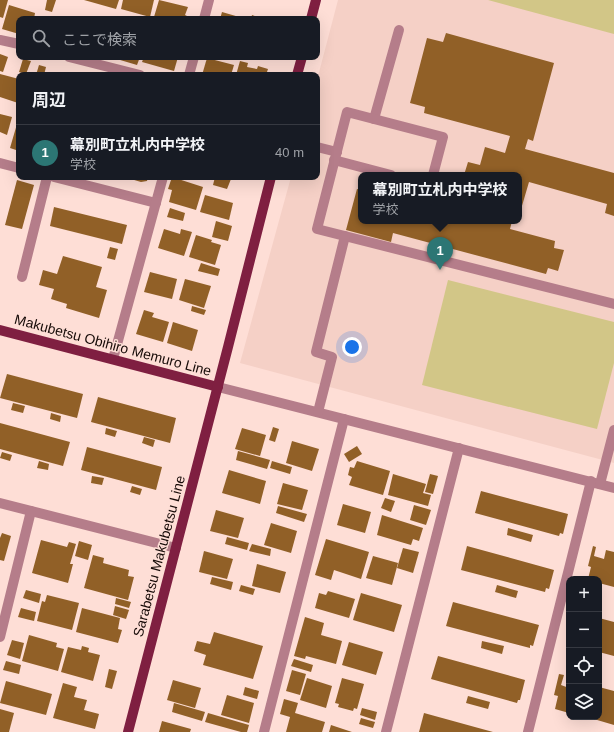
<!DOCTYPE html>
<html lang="ja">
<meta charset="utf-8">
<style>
:root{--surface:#171b24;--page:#242831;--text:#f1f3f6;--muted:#9ea1a6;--line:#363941;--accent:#2c7674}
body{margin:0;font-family:Helvetica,"Noto Sans JP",sans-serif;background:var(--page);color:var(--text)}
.controls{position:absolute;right:12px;bottom:12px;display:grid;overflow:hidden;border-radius:8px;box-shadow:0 4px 16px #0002}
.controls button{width:36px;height:36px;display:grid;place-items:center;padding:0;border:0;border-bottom:1px solid var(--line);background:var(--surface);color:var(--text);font:20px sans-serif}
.you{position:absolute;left:352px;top:347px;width:14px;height:14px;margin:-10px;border:3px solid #fff;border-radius:50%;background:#1a73e8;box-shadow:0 0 0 6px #1a73e833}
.badge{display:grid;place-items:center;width:26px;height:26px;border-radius:50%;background:var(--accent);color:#fff;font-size:13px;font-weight:700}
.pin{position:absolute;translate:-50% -33px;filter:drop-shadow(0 1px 2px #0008)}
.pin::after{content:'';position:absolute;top:21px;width:14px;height:12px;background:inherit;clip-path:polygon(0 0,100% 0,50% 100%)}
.popup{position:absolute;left:358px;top:172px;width:164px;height:52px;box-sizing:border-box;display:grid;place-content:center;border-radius:8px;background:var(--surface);filter:drop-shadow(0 1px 3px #0005);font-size:13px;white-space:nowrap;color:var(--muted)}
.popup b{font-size:15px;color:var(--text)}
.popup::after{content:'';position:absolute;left:50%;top:100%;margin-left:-8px;border:8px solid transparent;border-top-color:var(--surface)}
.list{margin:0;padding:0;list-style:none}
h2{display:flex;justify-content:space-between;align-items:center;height:52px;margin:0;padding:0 16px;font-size:17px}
h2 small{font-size:13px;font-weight:400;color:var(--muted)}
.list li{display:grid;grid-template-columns:26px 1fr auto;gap:12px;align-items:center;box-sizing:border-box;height:56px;padding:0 16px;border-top:1px solid var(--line)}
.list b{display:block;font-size:15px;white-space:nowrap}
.list p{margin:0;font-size:13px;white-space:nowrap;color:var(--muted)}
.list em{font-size:13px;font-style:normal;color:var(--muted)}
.icon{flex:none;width:22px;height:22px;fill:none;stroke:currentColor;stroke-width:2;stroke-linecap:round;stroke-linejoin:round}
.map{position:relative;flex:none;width:614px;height:732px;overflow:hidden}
.search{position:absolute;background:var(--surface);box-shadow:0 4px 16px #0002;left:16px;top:16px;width:304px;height:44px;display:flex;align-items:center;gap:10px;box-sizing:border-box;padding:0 14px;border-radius:8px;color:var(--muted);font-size:15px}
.panel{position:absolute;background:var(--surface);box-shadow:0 4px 16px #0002;left:16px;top:72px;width:304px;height:108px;border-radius:8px}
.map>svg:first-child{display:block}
</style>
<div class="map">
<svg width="614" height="732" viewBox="0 0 614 732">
<rect width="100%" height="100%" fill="#feded6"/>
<path fill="#f5d0c6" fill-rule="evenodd" d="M338 0H614V463L240 363 291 177H317V80ZM361 175H519V221H361Z"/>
<g fill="#d2c687">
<path d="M488 0H614V34Z"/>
<path d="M448 280 614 322V363L597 429 422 385Z"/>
</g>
<g fill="#916027">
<path d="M0 0H8L3 18 0 17Z"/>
<path d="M47 0H56L52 12 45 10Z"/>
<path d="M84 0H119L116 9Z"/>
<path d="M123 0H154L150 17 121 9Z"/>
<path d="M159 0 188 7 185 15 189 17 188 19H160L154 17Z"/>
<path d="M9 5 35 13 34 19H19V34L2 29Z"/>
<path d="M222 12 246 19H220Z"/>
<path d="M252 15 263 19H251Z"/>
<path d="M53 16 62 19H52Z"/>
<path d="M446 33 554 63 533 141 528 139 525 149 614 173V216L605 213 607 204 529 182 519 216V175H464L468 162 480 165 485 147 505 153 510 136 424 113 425 107 410 103 427 38 443 42Z"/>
<path d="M0 54 8 57 3 72 0 71Z"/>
<path d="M110 57H140L137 65Z"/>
<path d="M144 57H178L174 71 142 62Z"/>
<path d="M207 58 234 65 231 75H202Z"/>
<path d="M23 59 31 61 26 74 19 72Z"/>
<path d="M240 61 248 63 247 67 257 69 258 66 268 69 266 75H236Z"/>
<path d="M39 65 46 67 44 75H36Z"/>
<path d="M0 74 19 79V99L18 103 0 97Z"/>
<path d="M0 114 12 117 7 135 0 132Z"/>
<path d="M17 124 19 125V151L10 148Z"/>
<path d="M124 177H148L147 181 141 182Z"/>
<path d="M172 177 203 187 196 210 169 202 172 190 168 189Z"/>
<path d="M215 177H224L231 179 227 189 213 185Z"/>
<path d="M17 180 34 185 22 229 5 225Z"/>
<path d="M357 189 361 190V221H512L510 229 555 241 554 248 564 250 558 271 548 268 546 274 393 233 391 242 346 230Z"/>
<path d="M205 195 233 203 229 220 200 212Z"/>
<path d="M54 207 127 225 122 244 50 226Z"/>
<path d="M170 208 185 213 183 221 167 217Z"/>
<path d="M216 221 232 226 228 241 212 237Z"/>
<path d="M164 229 180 234 181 229 192 232 184 256 158 248Z"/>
<path d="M196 235 212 240 211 242 221 245 215 265 189 257Z"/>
<path d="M110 247 118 249 115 260 107 258Z"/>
<path d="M63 256 102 267 96 287 107 290 99 318 66 308 67 304 51 299 54 289 39 285 43 270 57 274Z"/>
<path d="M201 263 220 269 218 276 198 271Z"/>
<path d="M150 272 177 279 172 299 144 292Z"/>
<path d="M185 279 211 286 204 308 179 300Z"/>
<path d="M192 306 206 310 204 315 191 311Z"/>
<path d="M144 310 154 313 152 317 169 322 163 342 136 334Z"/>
<path d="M173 322 198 330 192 351 167 343Z"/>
<path d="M7 374 83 394 77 418 0 398Z"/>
<path d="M98 397 176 418 170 443 91 422Z"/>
<path d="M13 403 25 406 23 413 11 410Z"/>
<path d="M51 413 61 416 60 422 50 419Z"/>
<path d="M0 423 70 442 63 466 0 449Z"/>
<path d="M273 427 279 429 275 442 269 440Z"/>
<path d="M106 428 117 431 115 437 105 434Z"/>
<path d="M242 428 266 435 260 456 235 449Z"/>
<path d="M144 437 155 440 153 447 142 443Z"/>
<path d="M292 441 319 449 312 471 286 463Z"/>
<path d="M357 446 362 454 349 462 344 454Z"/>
<path d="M87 447 162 467 156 490 81 470Z"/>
<path d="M238 451 270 460 267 469 236 460Z"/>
<path d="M2 452 12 455 10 461 0 458Z"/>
<path d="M39 461 49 464 48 470 37 468Z"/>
<path d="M272 461 292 467 290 474 270 468Z"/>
<path d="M357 461 390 471 383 495 349 485 352 477 348 475 350 467 354 468Z"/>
<path d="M229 470 266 481 260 504 222 493Z"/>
<path d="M393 474 426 484 423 493 431 495 428 506 388 495Z"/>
<path d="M430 474 438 476 433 494 425 492Z"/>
<path d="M92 476 104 478 102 485 91 483Z"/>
<path d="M283 483 308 490 302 510 277 504Z"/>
<path d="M132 486 142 489 140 495 130 492Z"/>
<path d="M481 491 568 514 563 534 560 533 559 536 475 513Z"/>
<path d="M385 498 395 501 391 512 381 508Z"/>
<path d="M343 504 371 512 365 533 337 525Z"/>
<path d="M414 505 431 510 426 525 410 520Z"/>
<path d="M278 506 307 514 304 522 276 513Z"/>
<path d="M216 510 244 518 238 538 210 531Z"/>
<path d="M382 515 423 528 419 541 413 539 411 545 377 535Z"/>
<path d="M271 523 297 531 291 553 264 545Z"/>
<path d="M508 528 533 535 531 542 507 535Z"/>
<path d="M2 533 11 536 4 561 0 560V538Z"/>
<path d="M227 537 249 543 247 550 225 544Z"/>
<path d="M326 539 369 552 361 579 334 570 331 580 315 575Z"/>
<path d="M41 540 67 547 69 542 76 544 70 564H73L68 583 32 573Z"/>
<path d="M79 541 92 545 88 560 75 556Z"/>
<path d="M252 544 271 549 270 556 249 551Z"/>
<path d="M467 546 554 570 549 589 546 588 545 592 461 570Z"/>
<path d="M593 546 596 547 594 556 604 559 606 550 614 552V587L599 583V579H588L591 567 588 566Z"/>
<path d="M403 548 419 552 413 573 397 568Z"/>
<path d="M204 551 233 559 227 579 199 572Z"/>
<path d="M93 555 104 558 103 563 129 570 128 576 134 577 128 600 84 588Z"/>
<path d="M373 556 398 563 392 585 366 578Z"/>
<path d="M257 564 286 572 280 593 252 586Z"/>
<path d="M212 577 233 582 231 590 210 584Z"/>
<path d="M241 585 255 589 253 595 239 591Z"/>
<path d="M497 585 518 591 516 598 495 592Z"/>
<path d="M26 590 41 594 39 603 23 598Z"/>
<path d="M328 591 355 599 349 618 315 608 319 593 326 595Z"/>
<path d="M361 593 402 605 394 632 353 620Z"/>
<path d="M47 595 79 603 72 630 37 621 42 601 45 602Z"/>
<path d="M116 598 131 602 129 608 115 604Z"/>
<path d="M453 602 539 625 533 646 530 645V648L446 626Z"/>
<path d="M115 606 129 610 126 619 113 615Z"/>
<path d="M21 608 36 612 34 621 18 617Z"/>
<path d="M82 608 120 618 118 629 122 630 118 643 76 632Z"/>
<path d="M305 617 324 623 321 635 342 641 336 664 306 656 305 659 294 656Z"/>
<path d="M599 618 614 622V656L599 652Z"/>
<path d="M214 632 263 646 253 679 203 665 206 655 194 651 197 641 210 644Z"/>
<path d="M29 635 57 643 56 647 64 649 58 671 22 661Z"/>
<path d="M12 640 24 643 20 659 7 655Z"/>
<path d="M482 641 504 646 502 654 481 648Z"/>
<path d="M349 642 383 652 376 675 342 665Z"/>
<path d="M82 646 89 648 88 652 100 655 93 681 61 672 68 647 81 650Z"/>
<path d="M438 656 525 680 520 700H518L517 703 431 679Z"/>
<path d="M294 659 313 665 311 672 291 666Z"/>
<path d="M6 661 21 665 19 674 3 670Z"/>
<path d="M109 669 117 671 112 689 105 687Z"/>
<path d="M292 670 306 674 300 695 286 691Z"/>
<path d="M559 674 564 675 561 685 569 688V713L555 709 558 696 554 695Z"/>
<path d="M307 678 332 686 326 708 300 700Z"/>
<path d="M342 678 364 684 357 709 354 708 353 711 338 707 339 704 335 703Z"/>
<path d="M173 680 201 688 195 708 167 700Z"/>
<path d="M6 681 52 694 46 715 0 703Z"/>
<path d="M63 683 77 687 74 697 87 700 84 710 99 714 95 729 53 718Z"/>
<path d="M245 687 259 691 257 699 243 695Z"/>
<path d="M599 687 614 691V725L587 717H599Z"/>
<path d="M227 695 254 703 249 723 221 715Z"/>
<path d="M468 696 490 702 488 709 466 703Z"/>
<path d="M284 699 298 703 295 713 325 722 322 732H286L290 717 280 714Z"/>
<path d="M174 703 205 712 202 721 172 712Z"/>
<path d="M362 708 377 712 375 720 360 715Z"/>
<path d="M0 709 14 713 9 732H0Z"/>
<path d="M208 713 249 725 247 732H241L205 722Z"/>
<path d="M424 713 493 732H419Z"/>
<path d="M361 718 375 722 373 728 359 724Z"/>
<path d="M162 721 191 729 190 732H159Z"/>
<path d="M331 725 352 732H329Z"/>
</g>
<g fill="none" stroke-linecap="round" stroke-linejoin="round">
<g stroke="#b57d8a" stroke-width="10">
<path d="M204 19 209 0"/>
<path d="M0 40 19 44"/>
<path d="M69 57 140 75"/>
<path d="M189 75 194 57"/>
<path d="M374 119 399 30"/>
<path d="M317 147 337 152"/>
<path d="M334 160 391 175"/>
<path d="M0 163 19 168"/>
<path d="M433 175 443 137 347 112 317 229 614 304"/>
<path d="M54 177 156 203"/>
<path d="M22 277 47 177"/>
<path d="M113 359 163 177"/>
<path d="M218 387 614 488"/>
<path d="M318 412 332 357 316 352 345 236"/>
<path d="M600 484 614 430"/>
<path d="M0 503 176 548"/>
<path d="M0 637 31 511"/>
<path d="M264 732 344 419"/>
<path d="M386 732 459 448"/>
<path d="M528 732 591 481"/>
</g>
<g stroke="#7f1f41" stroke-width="10">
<path d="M311 19 316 0"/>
<path d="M297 75 302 57"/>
<path d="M0 330 218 387"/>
<path d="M128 732 228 347 271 177"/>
</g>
</g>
<g text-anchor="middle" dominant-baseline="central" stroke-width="3" stroke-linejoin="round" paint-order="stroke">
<g font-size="14" fill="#160a07" stroke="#feded6">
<text transform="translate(113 345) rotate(15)">Makubetsu Obihiro Memuro Line</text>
<text transform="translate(159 556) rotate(-75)">Sarabetsu Makubetsu Line</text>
</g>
</g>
</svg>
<div class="controls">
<button>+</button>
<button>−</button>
<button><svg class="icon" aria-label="locate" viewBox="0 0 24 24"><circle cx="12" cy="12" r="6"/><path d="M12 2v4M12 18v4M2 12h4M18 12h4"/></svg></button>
<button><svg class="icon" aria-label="layers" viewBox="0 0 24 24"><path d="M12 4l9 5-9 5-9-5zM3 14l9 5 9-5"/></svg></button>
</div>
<div class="you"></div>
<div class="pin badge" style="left:440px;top:270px">1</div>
<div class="popup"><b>幕別町立札内中学校</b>学校</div>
<div class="search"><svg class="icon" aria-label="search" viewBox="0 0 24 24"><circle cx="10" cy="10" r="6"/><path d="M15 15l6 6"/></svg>ここで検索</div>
<section class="panel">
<h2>周辺<small></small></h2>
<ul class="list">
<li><span class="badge">1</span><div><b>幕別町立札内中学校</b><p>学校</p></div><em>40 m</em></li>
</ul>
</section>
</div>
